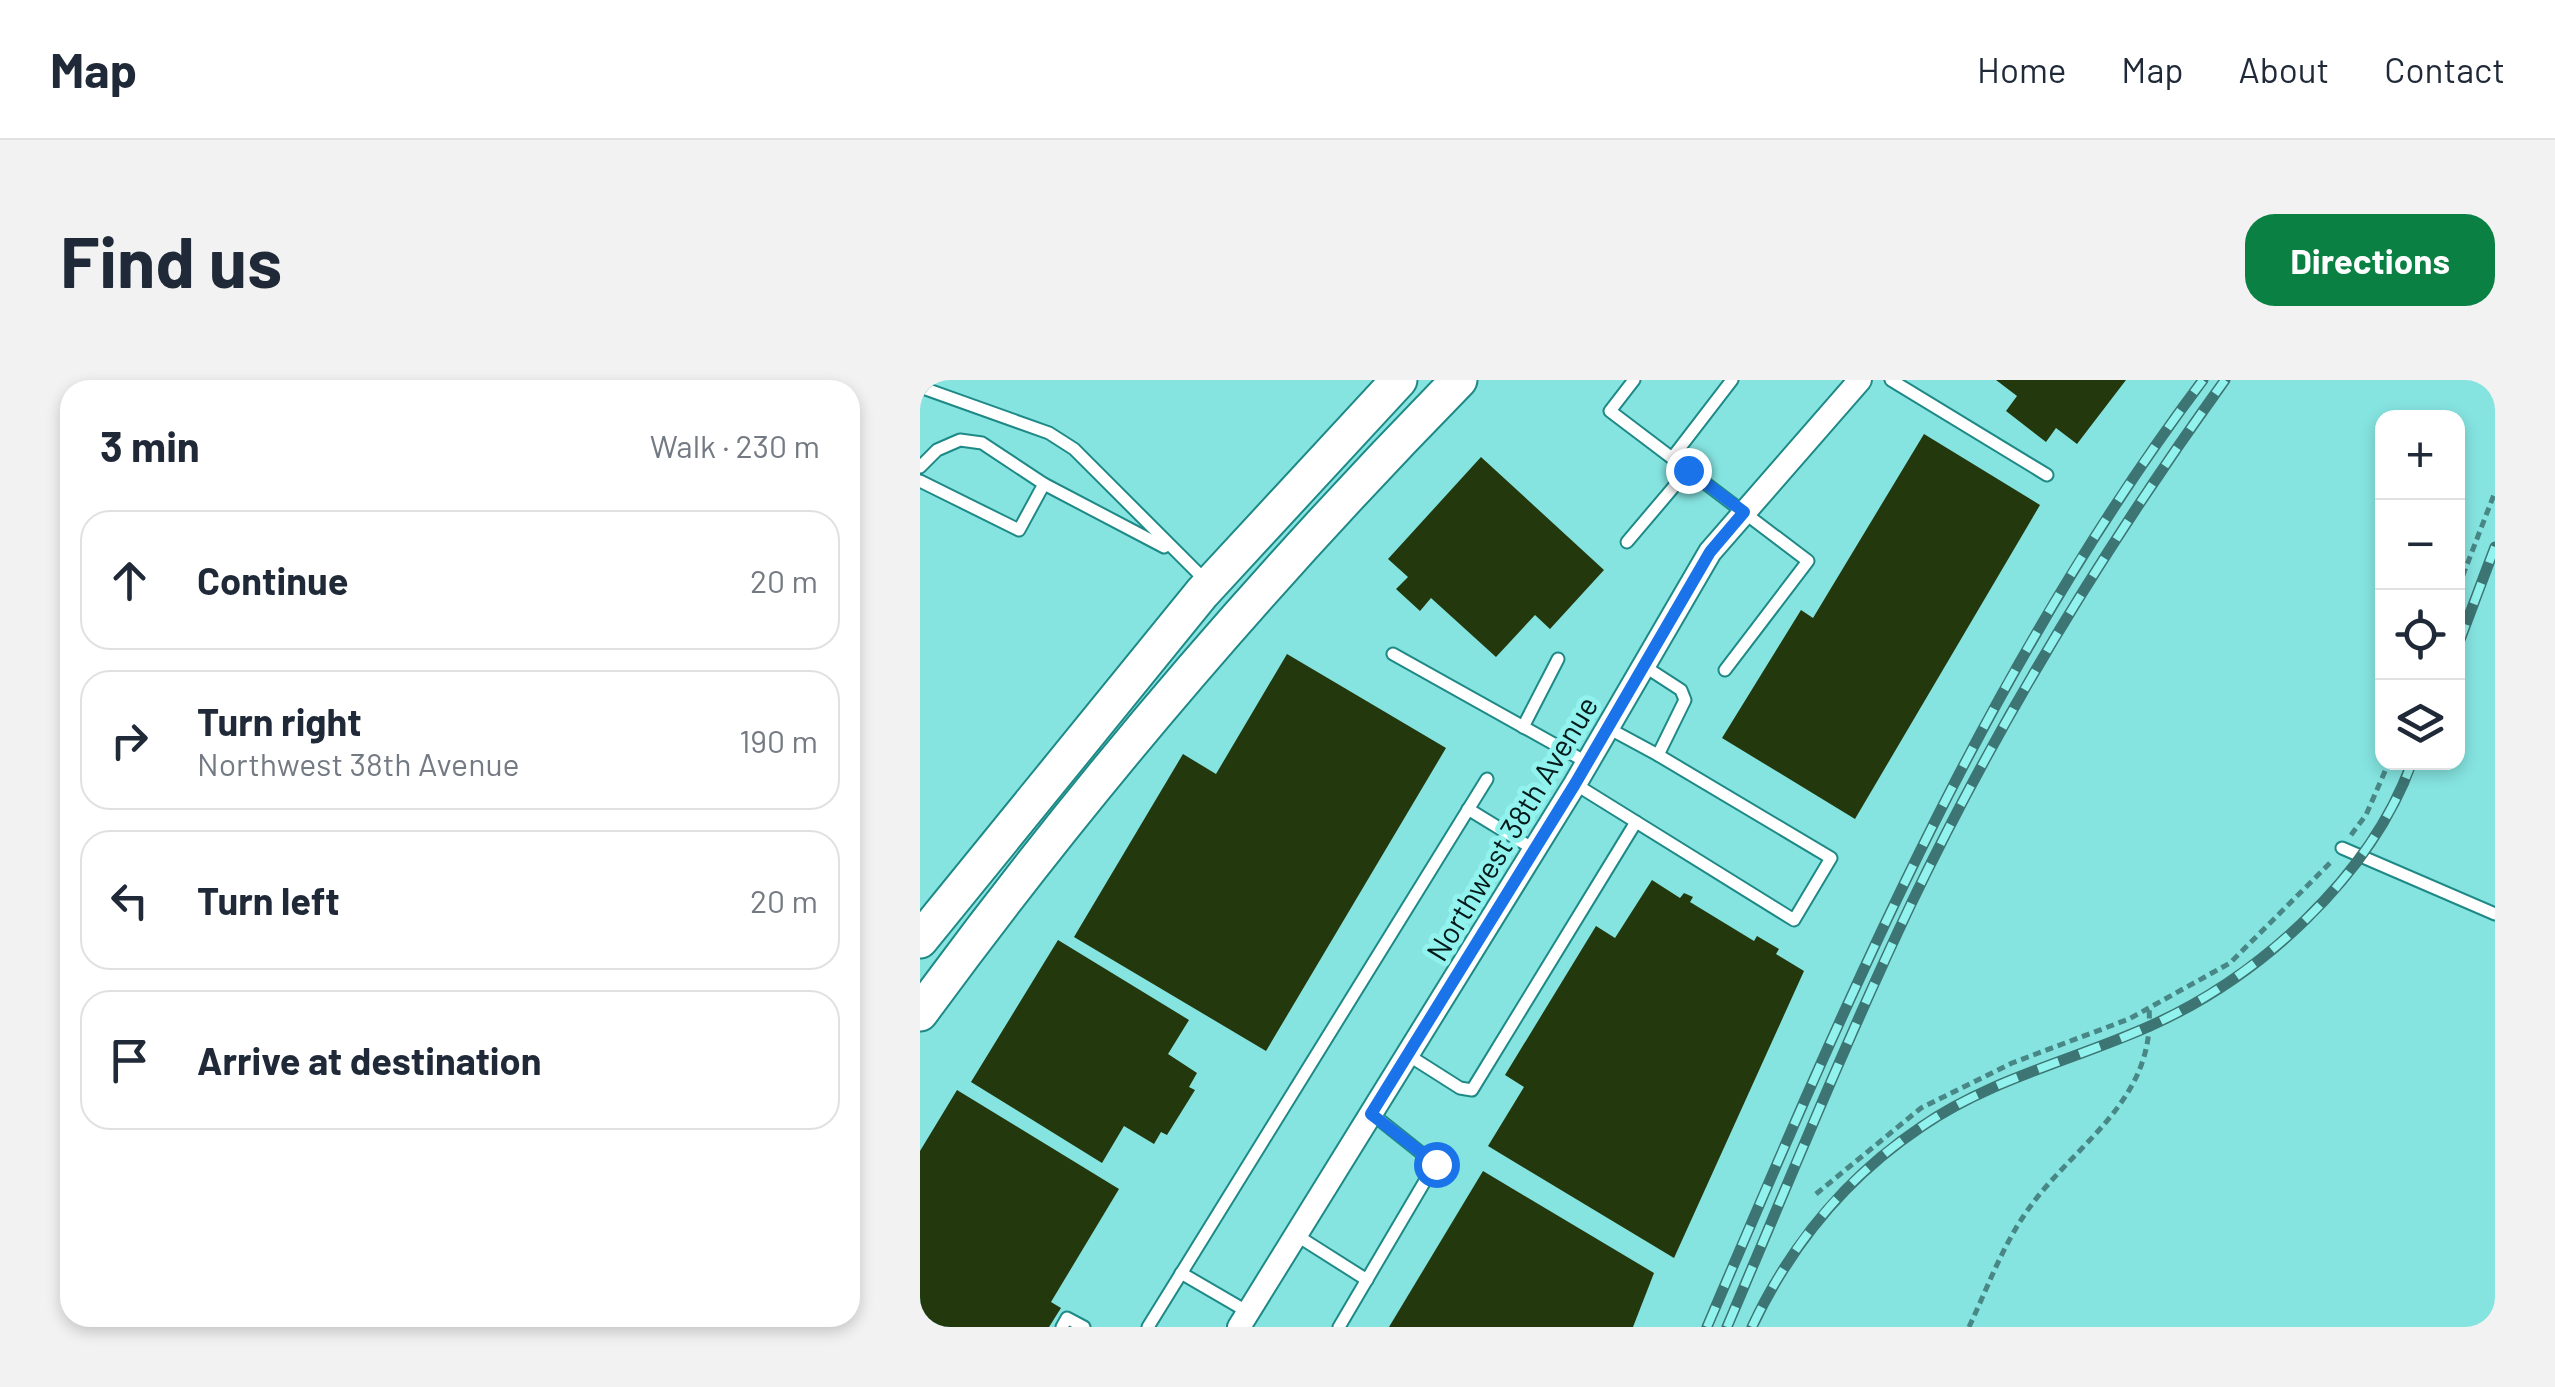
<!DOCTYPE html>
<meta charset="utf-8">
<style>
:root{--surface:#fff;--page:#f2f2f3;--text:#1f2937;--muted:#747a83;--line:#e0e1e3;--accent:#0b8043}
body{margin:0;font-family:Barlow,sans-serif;background:var(--page);color:var(--text)}
.controls{position:absolute;right:30px;top:30px;display:grid;overflow:hidden;border-radius:20px;box-shadow:0 5px 15px #0003}
.controls button{width:90px;height:90px;display:grid;place-items:center;padding:0;border:0;border-bottom:2px solid var(--line);background:var(--surface);color:var(--text);font:50px sans-serif}
.stop{position:absolute;width:30px;height:30px;margin:-22px;border:8px solid #1a73e8;border-radius:50%;background:#fff}
.stop.end{background:#1a73e8;border-color:#fff;box-shadow:0 2px 10px #0008}
.list{margin:0;padding:0;list-style:none}
h2{display:flex;justify-content:space-between;align-items:center;height:130px;margin:0;padding:0 40px;font-size:42px}
h2 small{font-size:32px;font-weight:400;color:var(--muted)}
.list li{display:grid;grid-template-columns:65px 1fr auto;gap:30px;align-items:center;box-sizing:border-box;height:140px;margin:0 20px 20px;padding:0 20px;border:2px solid var(--line);border-radius:30px}
.list b{display:block;font-size:38px;white-space:nowrap}
.list p{margin:0;font-size:32px;white-space:nowrap;color:var(--muted)}
.list em{font-size:32px;font-style:normal;color:var(--muted)}
.icon{flex:none;width:55px;height:55px;fill:none;stroke:currentColor;stroke-width:2;stroke-linecap:round;stroke-linejoin:round}
.map{position:relative;flex:none;width:1575px;height:947px;overflow:hidden;border-radius:30px}
header{display:flex;align-items:center;gap:60px;box-sizing:border-box;height:140px;padding:0 50px;background:var(--surface);border-bottom:2px solid var(--line)}
header strong{font-size:48px}
nav{display:flex;gap:55px;margin-inline-start:auto;font-size:35px}
.intro{display:flex;align-items:center;justify-content:space-between;box-sizing:border-box;height:240px;padding:0 60px}
h1{margin:0;font-size:70px}
.button{padding:25px 45px;border-radius:30px;background:var(--accent);color:#fff;font-size:35px;font-weight:700}
main{display:flex;gap:60px;padding:0 60px}
aside{flex:1;background:var(--surface);border-radius:30px;box-shadow:0 5px 15px #0003}
.map>svg:first-child{display:block}
</style>
<header>
<strong>Map</strong>
<nav><a>Home</a><a>Map</a><a>About</a><a>Contact</a></nav>
</header>
<div class="intro"><h1>Find us</h1><a class="button">Directions</a></div>
<main>
<aside>
<h2>3 min<small>Walk · 230 m</small></h2>
<ul class="list">
<li><svg class="icon" aria-label="ahead" viewBox="0 0 24 24"><path d="M12 20V5M6 11l6-6 6 6"/></svg><div><b>Continue</b></div><em>20 m</em></li>
<li><svg class="icon" aria-label="right" viewBox="0 0 24 24"><path d="M7 20v-9h11M14 6l5 5-5 5"/></svg><div><b>Turn right</b><p>Northwest 38th Avenue</p></div><em>190 m</em></li>
<li><svg class="icon" aria-label="left" viewBox="0 0 24 24"><path d="M17 20v-9H6M10 6l-5 5 5 5"/></svg><div><b>Turn left</b></div><em>20 m</em></li>
<li><svg class="icon" aria-label="arrive" viewBox="0 0 24 24"><path d="M6 21V4h12l-3 4 3 4H6"/></svg><div><b>Arrive at destination</b></div></li>
</ul>
</aside>
<div class="map">
<svg width="1575" height="947" viewBox="0 0 1575 947">
<rect width="100%" height="100%" fill="#85e4e0"/>
<g fill="#23380c">
<path d="M1076 0H1206L1157 64 1136 48 1126 62 1086 31 1097 16Z"/>
<path d="M1004 54 1120 125 935 439 802 358 881 230 893 238Z"/>
<path d="M561 77 684 190 630 249 615 235 576 277 511 218 500 231 476 209 488 197 468 179Z"/>
<path d="M367 274 526 368 346 671 154 557 263 374 296 394Z"/>
<path d="M732 500 760 518 764 513 773 517 770 522 834 561 837 556 859 569 856 574 884 591 754 878 568 766 604 707 585 695 676 546 695 558Z"/>
<path d="M138 560 269 640 248 674 277 693 269 707 275 710 247 755 241 752 234 764 204 746 182 783 51 702Z"/>
<path d="M37 710 199 809 131 922 141 928 129 947H0V771Z"/>
<path d="M563 791 734 893 713 947H469Z"/>
</g>
<g fill="none" stroke-linecap="round" stroke-linejoin="round">
<g stroke="#1e8986" stroke-width="15">
<g id="lane">
<path d="M714 0 690 31 888 181 805 290"/>
<path d="M971 0 1127 95"/>
<path d="M0 7 129 53 154 69 287 202"/>
<path d="M752 78 812 0"/>
<path d="M0 87 17 70 40 60 62 63 124 104 244 167"/>
<path d="M0 101 99 150 124 104"/>
<path d="M707 162 768 90"/>
<path d="M473 274 668 383"/>
<path d="M603 347 638 279"/>
<path d="M688 348 738 375 765 320 761 310 724 286"/>
<path d="M655 404 874 540 911 478 738 375"/>
<path d="M548 429 615 470"/>
<path d="M1422 468 1575 534"/>
<path d="M488 675 540 708 552 710 716 442"/>
<path d="M376 855 447 900"/>
<path d="M261 893 328 932"/>
<path d="M142 947 147 938 164 947"/>
<path d="M228 947 567 399"/>
<path d="M419 947 515 784 451 733"/>
</g>
</g>
<g stroke="#1e8986" stroke-width="26">
<path id="street" d="M319 947 655 404 790 172 940 0"/>
</g>
<g stroke="#1e8986" stroke-width="39">
<g id="primary">
<path d="M0 560 282 213 479 0"/>
<path d="M0 633C163 410 346 197 539 0"/>
</g>
</g>
<g stroke="#488785" stroke-width="5" stroke-dasharray="8 5" stroke-linecap="butt">
<path d="M1538 208 1575 112"/>
<path d="M1431 455 1446 435 1469 382"/>
<path d="M896 814 1001 728 1092 683 1209 639 1310 583 1413 480"/>
<path d="M1049 947C1066 911 1081 870 1103 837 1148 767 1236 725 1229 628"/>
</g>
<use href="#lane" stroke="#fff" stroke-width="11"/>
<use href="#street" stroke="#fff" stroke-width="22"/>
<use href="#primary" stroke="#fff" stroke-width="35"/>
<g stroke="#3c7573" stroke-width="11">
<g id="rail">
<path d="M1538 265 1575 167"/>
<path d="M787 947C927 619 1067 287 1283 0"/>
<path d="M807 947C867 806 925 663 991 524 1079 341 1186 165 1305 0"/>
<path d="M832 947C871 864 925 798 1001 747 1070 699 1154 680 1230 646 1339 597 1450 498 1492 382"/>
</g>
</g>
<use href="#rail" stroke="#92f2ed" stroke-width="8" stroke-dasharray="22" stroke-linecap="butt"/>
</g>
<g fill="none" stroke-linecap="round" stroke-linejoin="round">
<path stroke="#1a73e8" stroke-width="12" d="M516 784 451 734 655 404 790 172 824 132 768 90"/>
</g>
<g text-anchor="middle" dominant-baseline="central" stroke-width="10" stroke-linejoin="round" paint-order="stroke">
<g font-size="30" fill="#001a19" stroke="#92f2ed">
<text transform="translate(591 448) rotate(-59)">Northwest 38th Avenue</text>
</g>
</g>
</svg>
<div class="controls">
<button>+</button>
<button>−</button>
<button><svg class="icon" aria-label="locate" viewBox="0 0 24 24"><circle cx="12" cy="12" r="6"/><path d="M12 2v4M12 18v4M2 12h4M18 12h4"/></svg></button>
<button><svg class="icon" aria-label="layers" viewBox="0 0 24 24"><path d="M12 4l9 5-9 5-9-5zM3 14l9 5 9-5"/></svg></button>
</div>
<div class="stop" style="left:516px;top:784px"></div>
<div class="stop end" style="left:768px;top:90px"></div>
</div>
</main>
